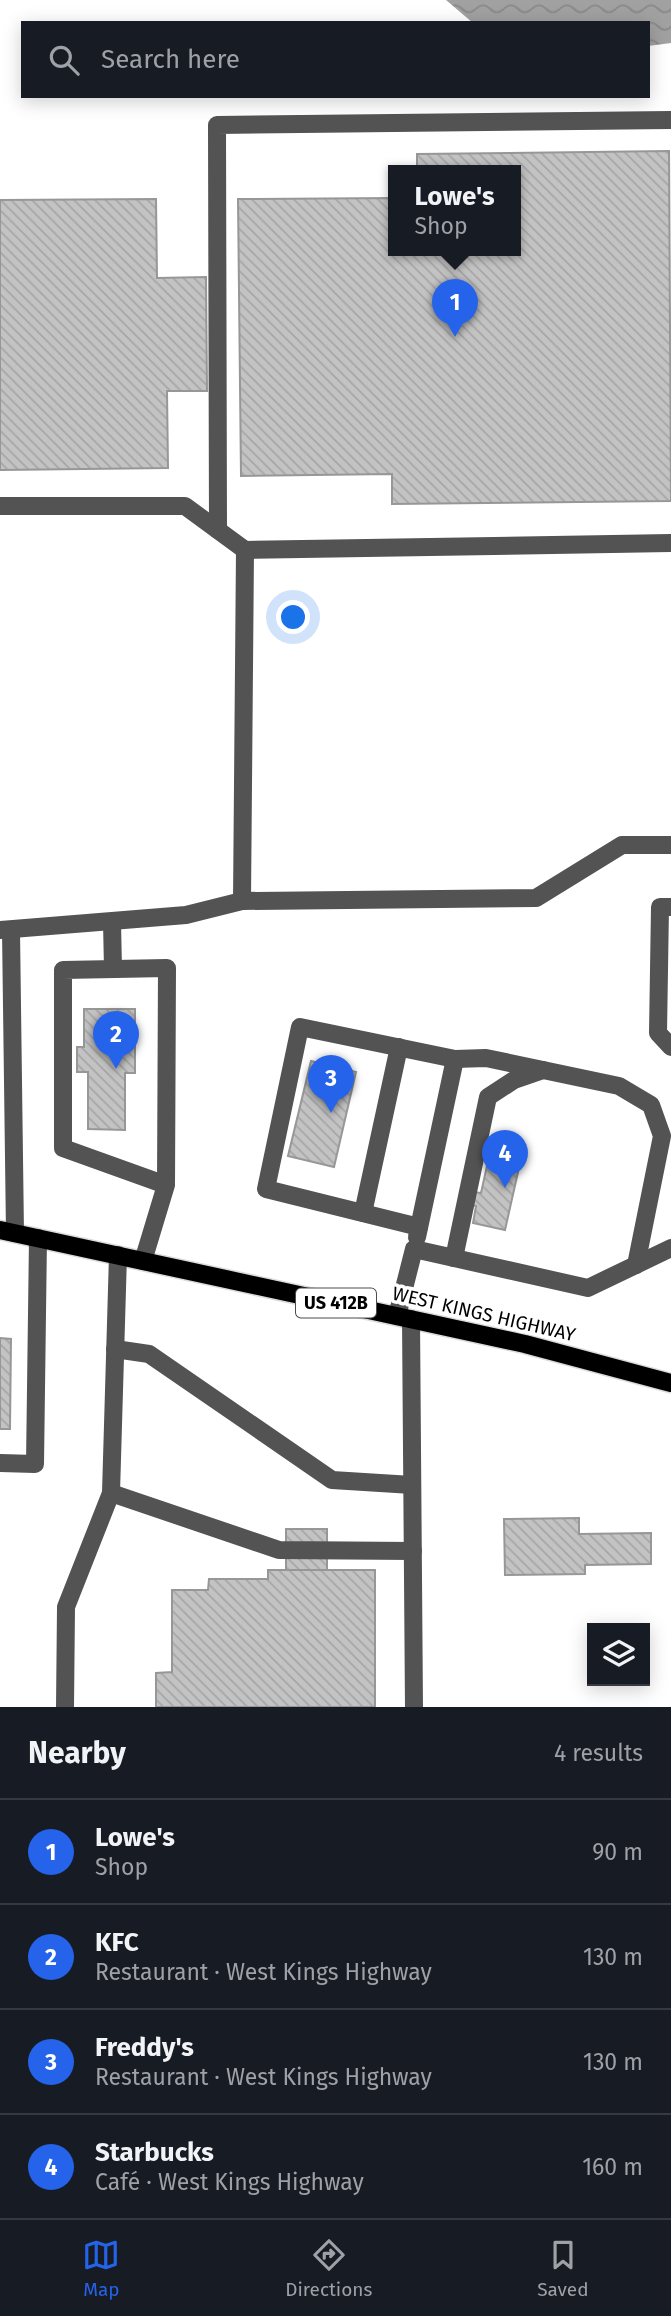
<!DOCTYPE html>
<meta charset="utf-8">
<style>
:root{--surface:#171b24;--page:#20242c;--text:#f1f3f6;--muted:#9ea1a6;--line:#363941;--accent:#2563eb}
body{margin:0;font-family:"Fira Sans",sans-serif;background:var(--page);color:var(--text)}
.controls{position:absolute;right:21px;bottom:21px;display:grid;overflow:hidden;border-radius:0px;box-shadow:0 4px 18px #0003}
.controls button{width:63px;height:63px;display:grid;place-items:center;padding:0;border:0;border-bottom:2px solid var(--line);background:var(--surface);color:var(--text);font:35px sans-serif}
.you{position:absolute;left:294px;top:618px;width:24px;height:24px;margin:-18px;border:5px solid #fff;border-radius:50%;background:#1a73e8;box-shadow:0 0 0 10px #1a73e833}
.badge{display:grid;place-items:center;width:46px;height:46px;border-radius:50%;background:var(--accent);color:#fff;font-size:23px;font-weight:700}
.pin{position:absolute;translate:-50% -58px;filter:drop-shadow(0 2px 4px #0008)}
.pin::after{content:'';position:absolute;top:37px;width:24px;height:21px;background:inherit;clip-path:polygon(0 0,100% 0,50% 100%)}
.popup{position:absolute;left:388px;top:165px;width:133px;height:91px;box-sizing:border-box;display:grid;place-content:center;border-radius:0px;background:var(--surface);filter:drop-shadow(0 2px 5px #0005);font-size:23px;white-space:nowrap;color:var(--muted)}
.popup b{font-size:26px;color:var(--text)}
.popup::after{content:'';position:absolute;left:50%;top:100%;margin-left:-14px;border:14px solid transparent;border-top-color:var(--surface)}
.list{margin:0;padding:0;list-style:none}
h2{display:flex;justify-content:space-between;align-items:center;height:91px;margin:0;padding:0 28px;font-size:30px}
h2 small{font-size:23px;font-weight:400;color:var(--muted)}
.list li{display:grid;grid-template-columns:46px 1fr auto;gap:21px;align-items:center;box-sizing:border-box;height:105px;padding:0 28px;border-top:2px solid var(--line)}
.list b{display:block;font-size:26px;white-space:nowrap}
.list p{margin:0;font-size:23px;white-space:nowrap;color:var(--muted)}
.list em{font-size:23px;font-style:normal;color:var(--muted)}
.icon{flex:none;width:38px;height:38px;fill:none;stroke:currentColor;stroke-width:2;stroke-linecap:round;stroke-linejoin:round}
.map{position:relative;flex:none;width:671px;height:1707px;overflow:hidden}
.search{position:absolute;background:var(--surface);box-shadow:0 4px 18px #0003;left:21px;right:21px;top:21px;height:77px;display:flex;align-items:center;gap:18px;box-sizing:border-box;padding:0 24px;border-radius:0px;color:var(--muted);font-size:26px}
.sheet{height:511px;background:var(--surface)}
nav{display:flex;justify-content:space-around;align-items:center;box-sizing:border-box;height:98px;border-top:2px solid var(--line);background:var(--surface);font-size:19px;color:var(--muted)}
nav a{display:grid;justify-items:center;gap:4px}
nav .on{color:var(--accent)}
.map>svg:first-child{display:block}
</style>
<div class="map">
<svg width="671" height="1707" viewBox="0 0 671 1707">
<defs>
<pattern id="water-waves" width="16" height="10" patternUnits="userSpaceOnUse" patternTransform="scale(1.75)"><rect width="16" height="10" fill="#a1a1a1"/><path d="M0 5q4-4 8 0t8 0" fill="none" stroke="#898989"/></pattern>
<pattern id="building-back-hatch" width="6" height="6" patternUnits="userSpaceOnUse" patternTransform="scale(1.75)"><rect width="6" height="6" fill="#c3c3c3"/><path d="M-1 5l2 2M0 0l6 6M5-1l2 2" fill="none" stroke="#a6a6a6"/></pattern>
</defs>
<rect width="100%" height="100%" fill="#fff"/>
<path fill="url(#water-waves)" d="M446 0H671V43L648 46V23H473Z"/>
<g fill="url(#building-back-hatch)" stroke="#979797" stroke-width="2">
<path d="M669 151 671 501 392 504V474L241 476 238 199 394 198V251H516V171H417V154Z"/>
<path d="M156 199 157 278 206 277 207 391H167L168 468 0 470V200Z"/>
<path d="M84 1009H135V1073H125V1130L88 1129V1072H77V1047H84Z"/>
<path d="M311 1061 356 1072 334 1167 288 1156Z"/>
<path d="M492 1143 523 1150 505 1230 473 1223 476 1206 471 1205 474 1192 481 1193Z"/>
<path d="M0 1338 11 1339 10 1429H0Z"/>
<path d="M579 1518V1534L651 1533V1564L585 1565V1574L505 1575 504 1519Z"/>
<rect x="286" y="1529" width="41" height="41"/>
<path d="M268 1570H375V1707H156V1673L172 1672V1590H208L209 1579H268Z"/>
</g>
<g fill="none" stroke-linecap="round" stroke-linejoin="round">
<g stroke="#dbdbdb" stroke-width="21">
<path id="major" d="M0 1230 525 1344 671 1383"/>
</g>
<g stroke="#535353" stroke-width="18">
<path d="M0 506H185L245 550 671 543"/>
<path d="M218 530 217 125 671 120"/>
<path d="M242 901 245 550"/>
<path d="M671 907H660L658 1033 671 1047"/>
<path d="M112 922 113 969"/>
<path d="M0 930 186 915 242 901 536 898 622 845H671"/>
<path d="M11 930 15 1233"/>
<path d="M363 1213 399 1047"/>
<path d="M419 1227 266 1189 300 1027 455 1059 486 1058 619 1086 651 1105 662 1136 636 1265"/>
<path d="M417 1237 455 1059"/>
<path d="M454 1258 488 1097 514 1080 543 1070"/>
<path d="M143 1261 166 1185 167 968 63 970V1148L166 1185"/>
<path d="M397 1316 414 1249 588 1288 671 1248"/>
<path d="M411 1319 414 1707"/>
<path d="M115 1349 149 1354 332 1480 412 1485"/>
<path d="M0 1463 35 1464 38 1238"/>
<path d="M111 1493 279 1550 413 1551"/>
<path d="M65 1707 66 1607 111 1493 118 1255"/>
</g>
<use href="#major" stroke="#000" stroke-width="18"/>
</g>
<g text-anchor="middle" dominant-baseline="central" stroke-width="7" stroke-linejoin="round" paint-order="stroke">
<rect fill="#fff" stroke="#4c4c4c" stroke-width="2" x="296" y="1288.5" width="80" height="29" rx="5"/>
<g font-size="18" font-weight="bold" fill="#000">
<text x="336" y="1303">US 412B</text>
</g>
<g font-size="19" fill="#000" stroke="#fff">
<text transform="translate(484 1314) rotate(13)">WEST KINGS HIGHWAY</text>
</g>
</g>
</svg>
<div class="controls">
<button><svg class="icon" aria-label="layers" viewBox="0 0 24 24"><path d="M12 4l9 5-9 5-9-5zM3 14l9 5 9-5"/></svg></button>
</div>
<div class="you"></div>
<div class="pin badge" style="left:455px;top:337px">1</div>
<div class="popup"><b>Lowe's</b>Shop</div>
<div class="pin badge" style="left:116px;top:1069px">2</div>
<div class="pin badge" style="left:331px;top:1113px">3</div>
<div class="pin badge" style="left:505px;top:1188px">4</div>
<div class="search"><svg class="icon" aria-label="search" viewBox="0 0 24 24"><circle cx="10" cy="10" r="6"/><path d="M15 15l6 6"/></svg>Search here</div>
</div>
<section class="sheet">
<h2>Nearby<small>4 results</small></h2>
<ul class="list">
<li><span class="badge">1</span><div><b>Lowe's</b><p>Shop</p></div><em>90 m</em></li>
<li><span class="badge">2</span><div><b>KFC</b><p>Restaurant · West Kings Highway</p></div><em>130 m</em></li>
<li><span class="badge">3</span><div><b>Freddy's</b><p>Restaurant · West Kings Highway</p></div><em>130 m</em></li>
<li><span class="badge">4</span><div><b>Starbucks</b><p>Café · West Kings Highway</p></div><em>160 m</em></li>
</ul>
</section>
<nav>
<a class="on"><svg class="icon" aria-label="map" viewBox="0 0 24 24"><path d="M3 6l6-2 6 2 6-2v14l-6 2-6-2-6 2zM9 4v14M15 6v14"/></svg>Map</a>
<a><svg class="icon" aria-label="directions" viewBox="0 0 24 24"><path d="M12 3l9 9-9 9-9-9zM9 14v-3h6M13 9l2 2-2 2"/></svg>Directions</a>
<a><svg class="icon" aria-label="saved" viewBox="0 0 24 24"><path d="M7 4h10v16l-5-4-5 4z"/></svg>Saved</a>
</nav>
